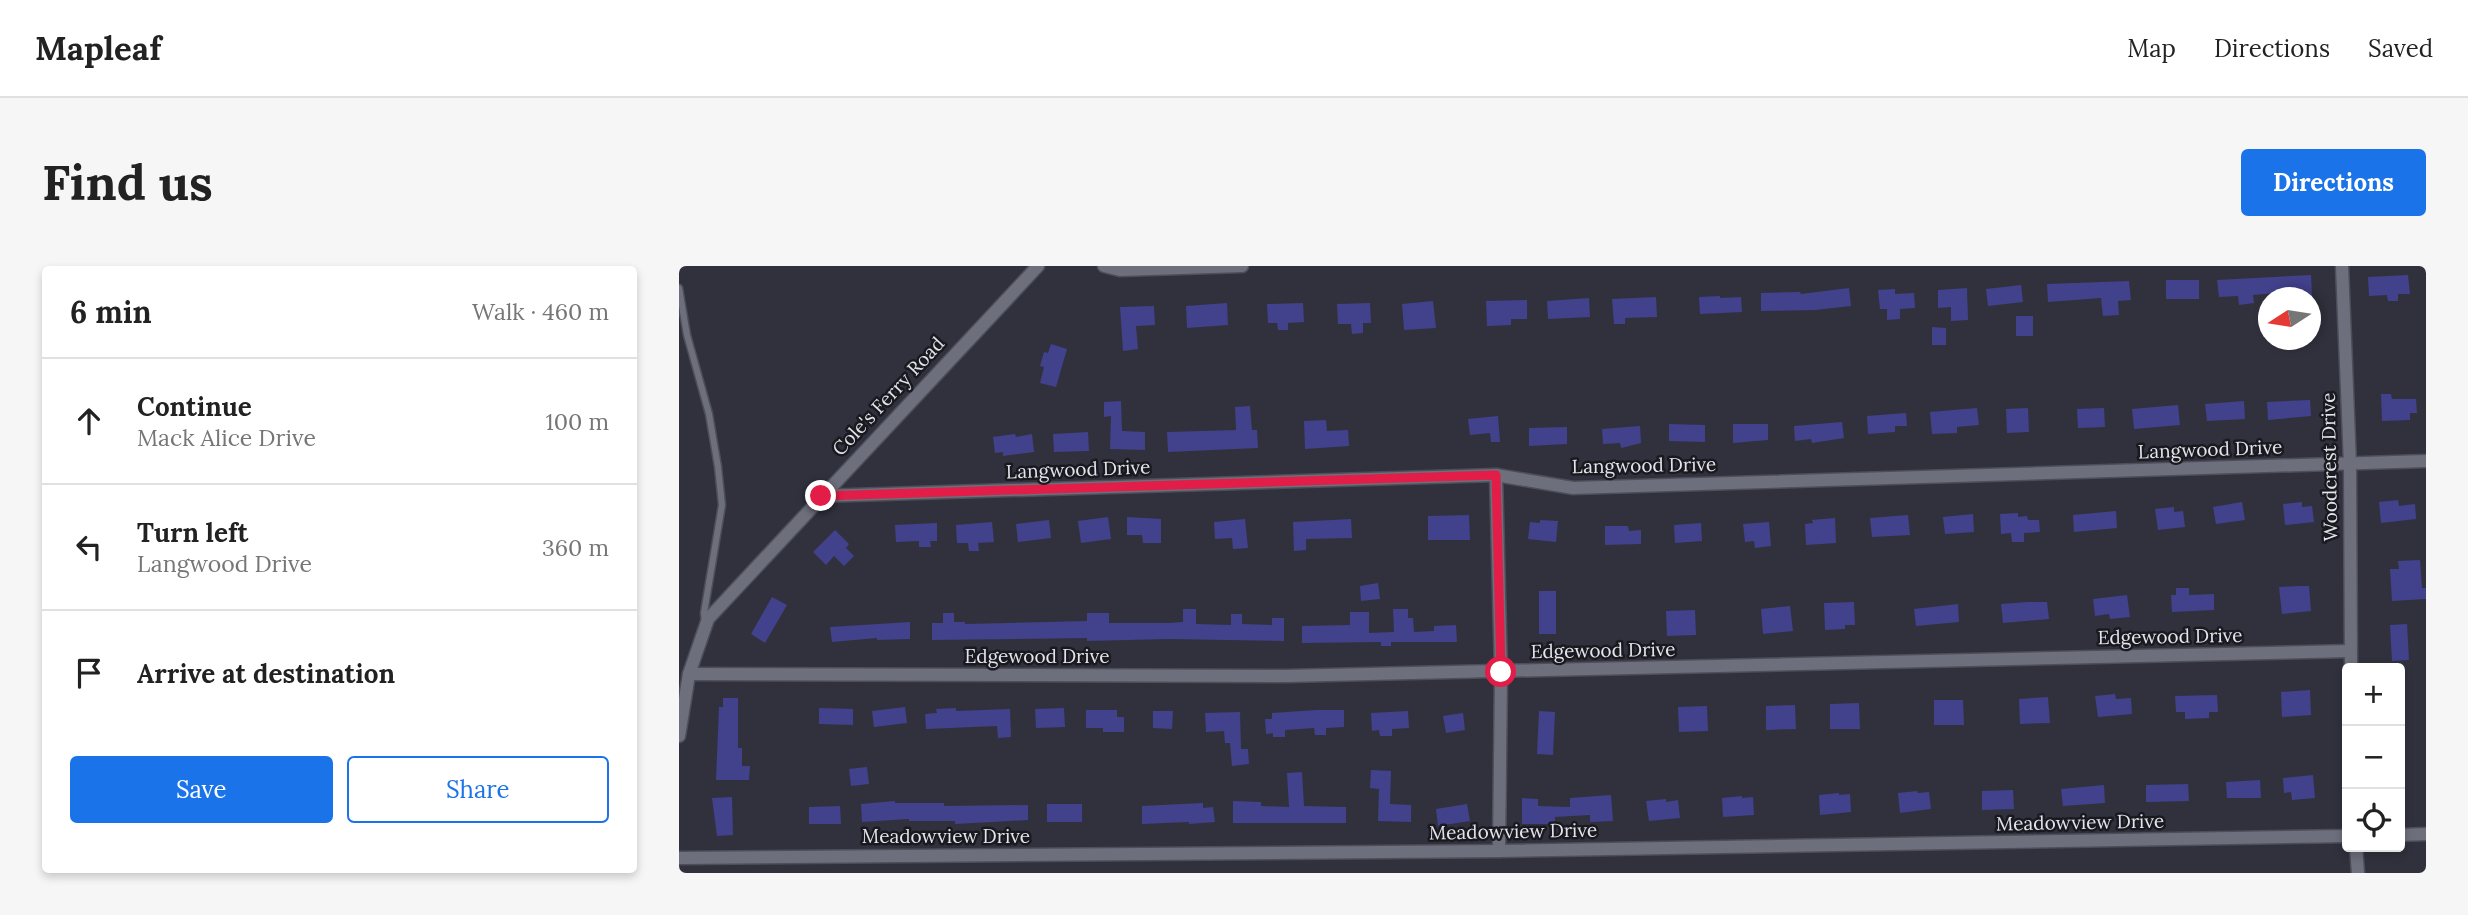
<!DOCTYPE html>
<meta charset="utf-8">
<style>
:root{--surface:#fff;--page:#f6f6f6;--text:#222;--muted:#767676;--line:#e0e0e0;--accent:#1a73e8}
body{margin:0;font-family:Lora,serif;background:var(--page);color:var(--text)}
.controls{position:absolute;right:21px;bottom:21px;display:grid;overflow:hidden;border-radius:7px;box-shadow:0 4px 10px #0003}
.controls button{width:63px;height:63px;display:grid;place-items:center;padding:0;border:0;border-bottom:2px solid var(--line);background:var(--surface);color:var(--text);font:35px sans-serif}
.compass{position:absolute;left:1579px;top:21px;width:63px;height:63px;border-radius:50%;background:var(--surface);box-shadow:0 4px 10px #0003;rotate:258deg}
.stop{position:absolute;width:21px;height:21px;margin:-16px;border:5px solid #e11d48;border-radius:50%;background:#fff}
.stop.end{background:#e11d48;border-color:#fff;box-shadow:0 2px 7px #0008}
.list{margin:0;padding:0;list-style:none}
h2{display:flex;justify-content:space-between;align-items:center;height:91px;margin:0;padding:0 28px;font-size:30px}
h2 small{font-size:23px;font-weight:400;color:var(--muted)}
.list li{display:grid;grid-template-columns:46px 1fr auto;gap:21px;align-items:center;box-sizing:border-box;height:126px;padding:0 28px;border-top:2px solid var(--line)}
.list b{display:block;font-size:26px;white-space:nowrap}
.list p{margin:0;font-size:23px;white-space:nowrap;color:var(--muted)}
.list em{font-size:23px;font-style:normal;color:var(--muted)}
.actions{display:flex;gap:14px;padding:21px 28px}
.actions a{flex:1;padding:16px 0;border:2px solid var(--accent);border-radius:7px;text-align:center;font-size:24px;color:var(--accent)}
.actions .main{background:var(--accent);color:#fff}
.icon{flex:none;width:38px;height:38px;fill:none;stroke:currentColor;stroke-width:2;stroke-linecap:round;stroke-linejoin:round}
.map{position:relative;flex:none;width:1747px;height:607px;overflow:hidden;border-radius:7px}
header{display:flex;align-items:center;gap:42px;box-sizing:border-box;height:98px;padding:0 35px;background:var(--surface);border-bottom:2px solid var(--line)}
header strong{font-size:33px}
nav{display:flex;gap:38px;margin-inline-start:auto;font-size:24px}
.intro{display:flex;align-items:center;justify-content:space-between;box-sizing:border-box;height:168px;padding:0 42px}
h1{margin:0;font-size:49px}
.button{padding:18px 32px;border-radius:7px;background:var(--accent);color:#fff;font-size:24px;font-weight:700}
main{display:flex;gap:42px;padding:0 42px}
aside{flex:1;background:var(--surface);border-radius:7px;box-shadow:0 4px 10px #0003}
.map>svg:first-child{display:block}
</style>
<header>
<strong>Mapleaf</strong>
<nav><a>Map</a><a>Directions</a><a>Saved</a></nav>
</header>
<div class="intro"><h1>Find us</h1><a class="button">Directions</a></div>
<main>
<aside>
<h2>6 min<small>Walk · 460 m</small></h2>
<ul class="list">
<li><svg class="icon" aria-label="ahead" viewBox="0 0 24 24"><path d="M12 20V5M6 11l6-6 6 6"/></svg><div><b>Continue</b><p>Mack Alice Drive</p></div><em>100 m</em></li>
<li><svg class="icon" aria-label="left" viewBox="0 0 24 24"><path d="M17 20v-9H6M10 6l-5 5 5 5"/></svg><div><b>Turn left</b><p>Langwood Drive</p></div><em>360 m</em></li>
<li><svg class="icon" aria-label="arrive" viewBox="0 0 24 24"><path d="M6 21V4h12l-3 4 3 4H6"/></svg><div><b>Arrive at destination</b></div></li>
</ul>
<div class="actions"><a class="main">Save</a><a>Share</a></div>
</aside>
<div class="map">
<svg width="1747" height="607" viewBox="0 0 1747 607">
<rect width="100%" height="100%" fill="#30313d"/>
<g fill="#42418c">
<path d="M1632 9 1633 30 1598 32 1597 27 1574 29 1575 37 1560 39 1559 30 1540 31 1538 14Z"/>
<path d="M1729 9 1731 28H1719V35H1709L1708 29 1690 30 1689 11Z"/>
<rect x="1487" y="14" width="33" height="19"/>
<path d="M1450 15 1452 34 1439 35 1440 49 1424 50 1422 32 1369 36 1368 18Z"/>
<path d="M1342 19 1344 36 1309 40 1307 23Z"/>
<path d="M1170 22 1172 40 1136 44 1082 45V27L1121 26 1122 28Z"/>
<path d="M1288 22 1289 54 1272 55V41L1259 42V24Z"/>
<path d="M1216 23V28L1235 27 1236 42 1221 43V53L1208 54V43H1201L1199 24Z"/>
<path d="M1041 30V32L1062 31 1063 46 1021 48 1020 31Z"/>
<path d="M977 31 978 51 946 52V58H935L933 33Z"/>
<path d="M910 32 911 51 869 53 868 35Z"/>
<path d="M848 34V53H832V59L808 60 807 35Z"/>
<path d="M754 35 757 62 725 64 723 38Z"/>
<path d="M548 37 549 59 508 62 507 40Z"/>
<path d="M624 37 625 56 609 57V64H599L598 57H589L588 38Z"/>
<path d="M691 37 692 57H684V67L673 68 672 58H659L658 38Z"/>
<path d="M475 40 476 59 457 60 459 83 444 85 441 41Z"/>
<rect x="1337" y="50" width="17" height="20"/>
<path d="M1253 61 1267 62V79H1253Z"/>
<path d="M372 78 388 83 377 121 361 117 365 101 361 100 365 86 369 87Z"/>
<path d="M1702 128H1712L1713 133H1737L1738 147H1731V154L1703 155Z"/>
<path d="M1631 134 1632 150 1589 154 1588 136Z"/>
<path d="M442 135 443 165 466 166V184L431 183 432 150 425 151V136Z"/>
<path d="M1565 135 1566 153 1528 155 1526 138Z"/>
<path d="M1499 139 1501 159 1455 163 1453 143Z"/>
<path d="M571 140 573 164H578L579 182 489 186 488 166 557 164 556 141Z"/>
<path d="M1298 142 1300 159 1278 161V167L1253 168 1251 146Z"/>
<path d="M1349 142 1350 166 1328 167 1327 143Z"/>
<path d="M1425 142 1426 161 1399 162 1398 143Z"/>
<path d="M1227 147 1228 160H1216V166L1189 168 1188 150Z"/>
<path d="M819 150 821 176H812L811 167 791 169 789 153Z"/>
<path d="M647 154 648 165 669 164 670 180 626 183 625 155Z"/>
<path d="M1163 156 1165 172 1133 177 1132 173 1116 175 1115 160Z"/>
<path d="M990 158 1026 159V176L990 175Z"/>
<path d="M1054 158H1089V174L1054 177Z"/>
<path d="M961 160 962 177 942 182 941 177 924 178 923 163Z"/>
<path d="M888 161V178L850 180V162Z"/>
<path d="M409 166 410 185 375 186 374 168Z"/>
<path d="M336 168 337 171 353 168 355 186 324 190V186L316 187 314 171Z"/>
<path d="M1719 234 1720 240 1736 238 1737 253 1702 257 1700 236Z"/>
<path d="M1563 236 1566 254 1537 258 1534 241Z"/>
<path d="M1623 236V241L1633 240 1635 256 1606 259 1604 238Z"/>
<path d="M1495 241V246L1504 245 1506 261 1479 264 1476 243Z"/>
<path d="M1437 245 1438 262 1395 266 1394 249Z"/>
<path d="M1339 247V251L1348 250 1349 254H1360L1361 266 1345 267V276H1333L1332 267 1322 268 1321 248Z"/>
<path d="M1294 248 1295 266 1266 268 1264 251Z"/>
<path d="M790 249 791 274H749V250Z"/>
<path d="M1229 249 1231 269 1193 271 1191 252Z"/>
<path d="M429 251 432 273 402 277 399 255Z"/>
<path d="M448 251 482 253V277H464L463 269H448Z"/>
<path d="M1156 252 1157 277 1127 279 1126 258 1134 257 1133 254Z"/>
<path d="M566 253 569 282 554 283 553 272 536 273 535 256Z"/>
<path d="M672 253 673 272 627 273V284L615 285 614 256Z"/>
<path d="M370 254 372 272 339 276 337 258Z"/>
<path d="M861 254 879 255 877 276 849 273 851 256 861 257Z"/>
<path d="M313 256 315 276 299 277 300 285H290L289 277H278L277 259Z"/>
<path d="M1090 256 1092 280 1076 282 1075 275 1066 276 1064 258Z"/>
<path d="M258 257V275H251L252 281H240V275L217 276 216 259Z"/>
<path d="M1022 257 1023 275 996 277 995 259Z"/>
<path d="M926 260H949L950 265 962 264V278L926 279Z"/>
<path d="M156 264 170 278 167 282 175 290 165 300 155 290 147 299 134 286Z"/>
<path d="M1741 294 1743 322H1747V333L1713 335 1711 303H1720L1719 295Z"/>
<path d="M699 317 701 333 682 335 681 320Z"/>
<path d="M1619 320H1630L1632 345 1603 348 1600 321Z"/>
<path d="M1497 322H1510V329L1535 328V344L1493 346 1492 329H1497Z"/>
<rect x="860" y="325" width="17" height="43"/>
<path d="M1448 329 1451 351 1431 353 1430 348 1416 350 1414 333Z"/>
<path d="M93 331 108 339 86 377 72 368Z"/>
<path d="M1175 336 1176 359H1166V363L1146 364 1145 337Z"/>
<path d="M1349 336H1368L1370 353 1324 357 1322 338Z"/>
<path d="M1279 338 1280 356 1237 360 1235 343Z"/>
<path d="M1111 340 1114 365 1084 368 1082 343Z"/>
<path d="M504 343H517V358L552 359V348H563V358L593 359V352H605V375L490 373 408 375V372L253 374V357H264V347H275V356H286V358L408 355V347H430V357H490L504 356Z"/>
<path d="M714 343H729V352H734L735 366 755 365V360L777 359 778 376H712V380H702V376L623 377V360L671 359V346H690V367L715 366Z"/>
<path d="M1016 344 1017 369 988 370 987 345Z"/>
<path d="M231 356V373L198 374V372L153 376 151 361Z"/>
<path d="M1728 358 1730 394 1713 395 1711 359Z"/>
<path d="M1631 424 1632 449 1603 451 1602 426Z"/>
<path d="M1436 428 1437 433 1452 432 1453 448 1419 451 1416 430Z"/>
<path d="M1538 429 1539 446H1530V452L1506 453V446H1497L1496 430Z"/>
<path d="M1369 431 1371 457 1341 458 1340 433Z"/>
<path d="M44 432H59V482H63V500H71L70 514H37L40 441H44Z"/>
<path d="M1255 434H1284L1285 459H1255Z"/>
<path d="M1180 437 1181 463H1151V438Z"/>
<path d="M1116 439 1117 463 1087 464V440Z"/>
<path d="M1028 440 1029 465 1000 466 999 441Z"/>
<path d="M226 441 228 457 195 461 193 445Z"/>
<path d="M140 442 174 443V459L140 458Z"/>
<path d="M277 442V445L331 443 332 471 319 472 318 460 247 463 246 448 258 447 257 443Z"/>
<path d="M385 442 386 461 357 462 356 443Z"/>
<path d="M407 444H438V451H445V466H424V462H407Z"/>
<path d="M637 444H665V461L647 462V469H636L635 462 606 464V471H594V467L587 468 586 453H593V447Z"/>
<path d="M474 445H494L493 463 474 462Z"/>
<path d="M729 445 730 462 713 463V470H701L700 464 693 465 692 447Z"/>
<path d="M860 445 876 446 874 489 858 488Z"/>
<path d="M561 446 562 483H569L570 498 553 500 551 477H546L545 465 527 466 526 447Z"/>
<path d="M784 447 786 464 767 467 764 450Z"/>
<path d="M188 501 190 518 172 520 170 503Z"/>
<path d="M692 504 712 505 711 538 732 539V556L699 555 700 523 691 522Z"/>
<path d="M623 506 625 540 667 541V557H554V535L582 536V540L610 541 608 507Z"/>
<path d="M1634 509 1636 532 1613 534 1612 526 1605 527 1604 512Z"/>
<path d="M1581 514 1582 532H1548L1547 516Z"/>
<path d="M1509 518 1510 535 1467 536V519Z"/>
<path d="M1425 519 1426 537 1384 540 1382 523Z"/>
<path d="M1334 524 1335 543 1303 544V525Z"/>
<path d="M1238 525 1239 527 1250 526 1252 543 1221 547 1219 527Z"/>
<path d="M1160 527V529L1171 528 1172 546 1141 549 1140 529Z"/>
<path d="M932 529 934 555 911 556V549L876 551V558H843V532L859 533V540L891 541V532Z"/>
<path d="M1063 530V532L1074 531 1075 549 1044 551 1043 532Z"/>
<path d="M53 531 54 569 38 570 33 532Z"/>
<path d="M987 533V536L999 534 1001 552 970 555 967 535Z"/>
<path d="M216 535V537H265V540L349 539V554L276 558V555H230V553L183 556 182 538Z"/>
<path d="M524 537V542L534 541 536 556 510 558V556L463 558V540Z"/>
<rect x="368" y="538" width="35" height="18"/>
<path d="M788 538 791 555 759 560 757 543Z"/>
<path d="M161 540 162 558H130V541Z"/>
</g>
<g fill="none" stroke-linecap="round" stroke-linejoin="round">
<g stroke="#4d4e58" stroke-width="9">
<path id="lane" d="M0 22 8 69 30 148 39 201 43 239 25 347 26 357"/>
</g>
<g stroke="#4d4e58" stroke-width="15">
<g id="street">
<path d="M425 0 441 4 563 0"/>
<path d="M1663 0 1671 198 1672 402"/>
<path d="M817 209 822 406 820 585"/>
<path d="M142 230 817 209 894 222 1747 195"/>
<path d="M10 408 607 410 1671 385"/>
<path d="M0 470 10 408 29 353 359 0"/>
<path d="M1721 569 1747 568"/>
<path d="M1677 581 1679 607"/>
<path d="M0 592 820 585 1668 570"/>
</g>
</g>
<use href="#lane" stroke="#6d6f7d" stroke-width="6"/>
<use href="#street" stroke="#6d6f7d" stroke-width="12"/>
</g>
<g fill="none" stroke-linecap="round" stroke-linejoin="round">
<path stroke="#e11d48" stroke-width="9" d="M142 230 817 209 822 406"/>
</g>
<g text-anchor="middle" dominant-baseline="central" stroke-width="5" stroke-linejoin="round" paint-order="stroke">
<g font-size="19" fill="#e2e3eb" stroke="#19191f">
<text transform="translate(209 130) rotate(-47)">Cole's Ferry Road</text>
<text transform="translate(1531 183) rotate(-2)">Langwood Drive</text>
<text transform="translate(965 199) rotate(-1)">Langwood Drive</text>
<text transform="translate(1650 201) rotate(-91)">Woodcrest Drive</text>
<text transform="translate(399 203) rotate(-2)">Langwood Drive</text>
<text transform="translate(1491 370) rotate(-1)">Edgewood Drive</text>
<text transform="translate(924 384) rotate(-1)">Edgewood Drive</text>
<text x="358" y="390">Edgewood Drive</text>
<text transform="translate(1401 556) rotate(-1)">Meadowview Drive</text>
<text transform="translate(834 565) rotate(-1)">Meadowview Drive</text>
<text x="267" y="570">Meadowview Drive</text>
</g>
</g>
</svg>
<div class="controls">
<button>+</button>
<button>−</button>
<button><svg class="icon" aria-label="locate" viewBox="0 0 24 24"><circle cx="12" cy="12" r="6"/><path d="M12 2v4M12 18v4M2 12h4M18 12h4"/></svg></button>
</div>
<svg class="compass" viewBox="-18 -18 36 36"><path d="M0-13l5 13h-10z" fill="#e53935"/><path d="M0 13l5-13h-10z" fill="#767676"/></svg>
<div class="stop" style="left:822px;top:406px"></div>
<div class="stop end" style="left:142px;top:230px"></div>
</div>
</main>
